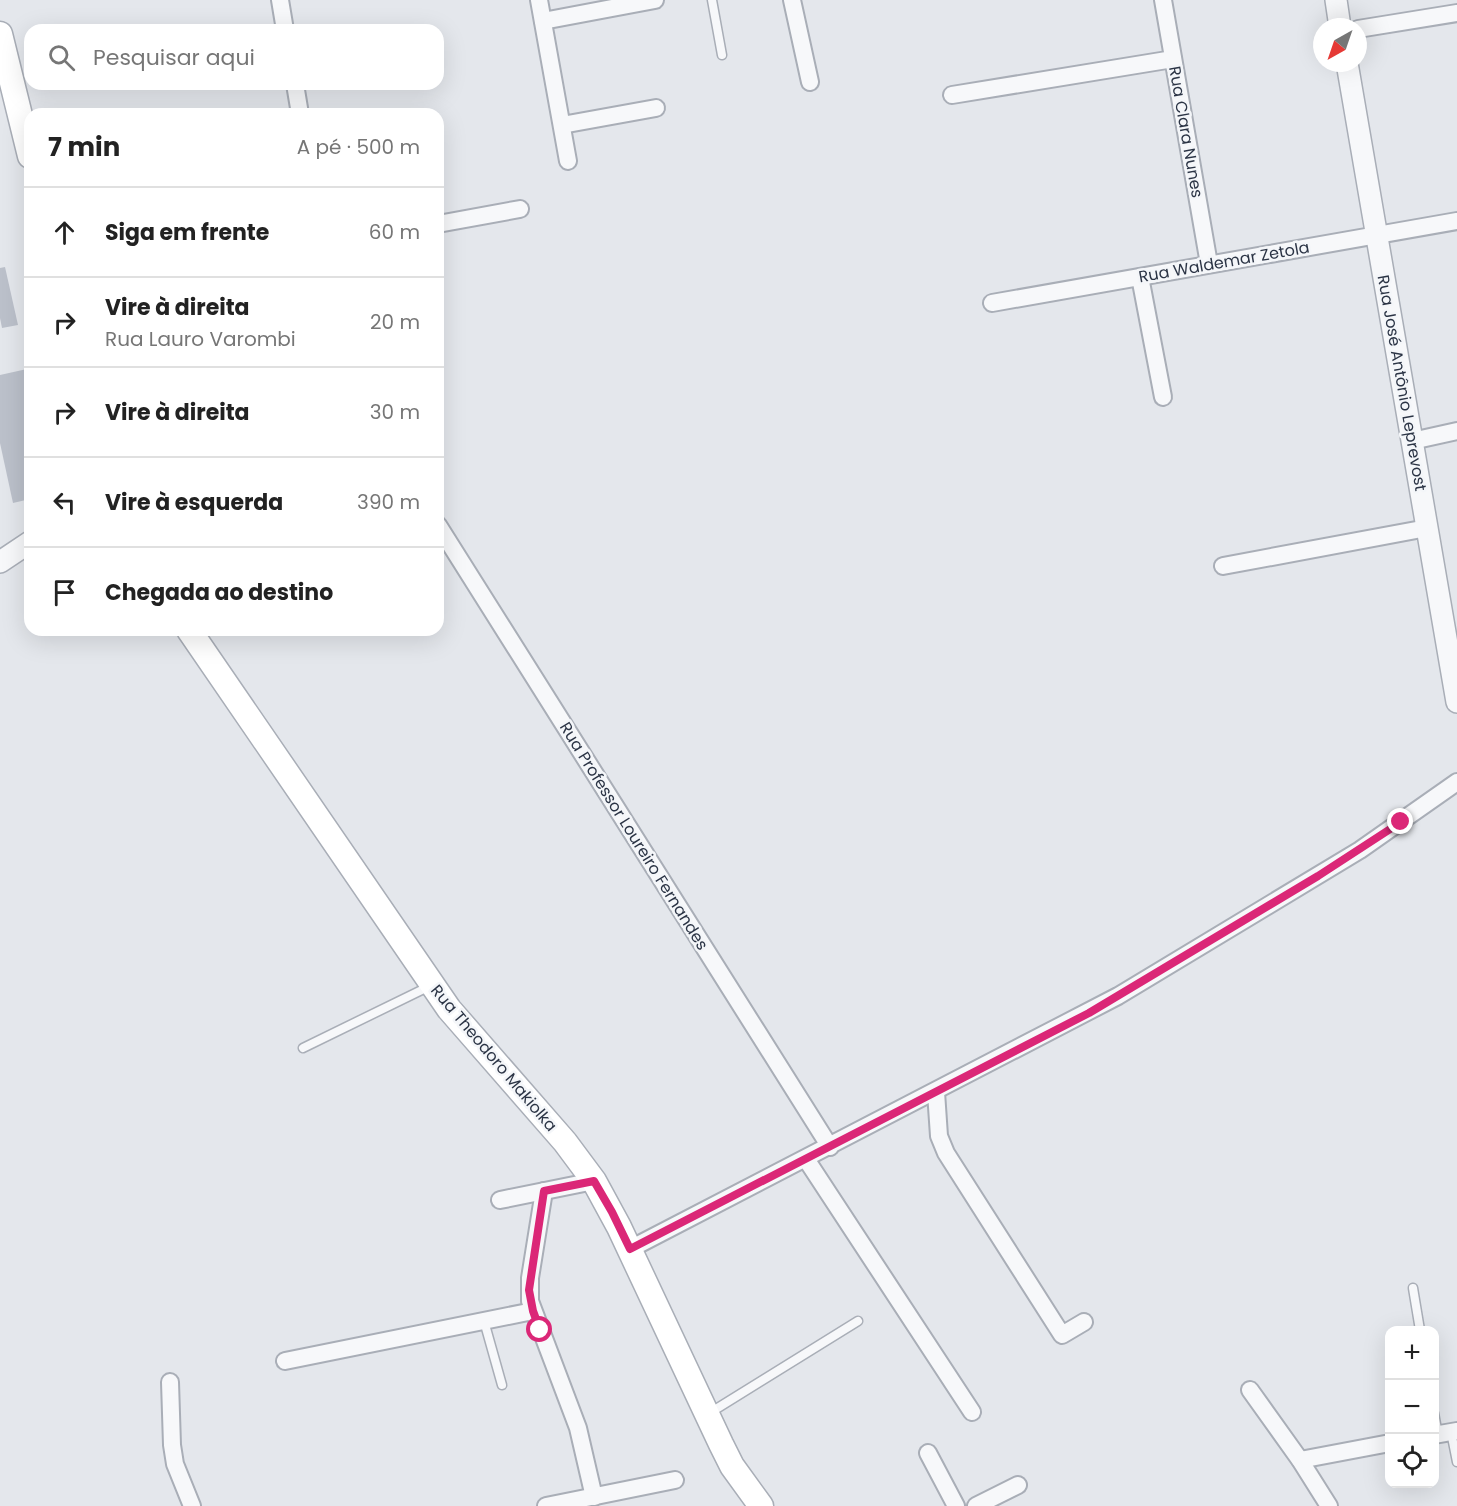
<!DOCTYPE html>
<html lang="pt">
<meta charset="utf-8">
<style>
:root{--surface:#fff;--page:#f6f6f6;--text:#222;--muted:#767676;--line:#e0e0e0}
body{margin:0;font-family:Poppins,sans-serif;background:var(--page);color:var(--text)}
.controls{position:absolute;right:18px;bottom:18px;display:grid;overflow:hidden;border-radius:12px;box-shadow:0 6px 24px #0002}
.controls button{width:54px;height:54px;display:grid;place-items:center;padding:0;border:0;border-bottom:2px solid var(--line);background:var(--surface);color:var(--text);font:30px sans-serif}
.compass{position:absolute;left:1313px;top:18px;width:54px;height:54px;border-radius:50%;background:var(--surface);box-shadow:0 6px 24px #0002;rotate:220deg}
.stop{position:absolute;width:18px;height:18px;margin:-14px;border:4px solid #db2777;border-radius:50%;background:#fff}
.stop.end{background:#db2777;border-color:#fff;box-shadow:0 2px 6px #0008}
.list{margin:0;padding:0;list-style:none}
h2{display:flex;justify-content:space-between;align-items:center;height:78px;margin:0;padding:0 24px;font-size:26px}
h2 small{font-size:20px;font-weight:400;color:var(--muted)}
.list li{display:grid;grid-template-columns:39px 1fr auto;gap:18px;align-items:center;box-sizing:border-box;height:90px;padding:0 24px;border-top:2px solid var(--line)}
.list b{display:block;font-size:22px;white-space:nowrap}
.list p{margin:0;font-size:20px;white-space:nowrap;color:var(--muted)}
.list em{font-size:20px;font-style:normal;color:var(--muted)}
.icon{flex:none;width:33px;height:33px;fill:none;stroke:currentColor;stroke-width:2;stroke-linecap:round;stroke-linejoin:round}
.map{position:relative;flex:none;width:1457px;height:1506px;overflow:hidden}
.search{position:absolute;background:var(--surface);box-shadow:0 6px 24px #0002;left:24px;top:24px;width:420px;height:66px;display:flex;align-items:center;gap:15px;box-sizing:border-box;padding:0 21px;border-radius:18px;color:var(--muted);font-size:22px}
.panel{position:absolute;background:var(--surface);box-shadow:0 6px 24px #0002;left:24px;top:108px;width:420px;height:528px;border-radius:18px}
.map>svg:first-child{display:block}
</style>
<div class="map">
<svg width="1457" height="1506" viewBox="0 0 1457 1506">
<rect width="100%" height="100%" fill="#e4e7ec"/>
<g fill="#bbc0ca">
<path d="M5 267 18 325 2 328 0 318V268Z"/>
<path d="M27 369 30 383V499L13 503 0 443V375Z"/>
</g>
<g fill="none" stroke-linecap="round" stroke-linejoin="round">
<g stroke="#a9aeb7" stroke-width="11">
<g id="service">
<path d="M712 0 722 55"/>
<path d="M303 1048 432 985"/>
<path d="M1413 1288 1420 1330"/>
<path d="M484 1321 502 1385"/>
<path d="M1434 1413 1438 1435"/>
<path d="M708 1414 858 1321"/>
<path d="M1451 1432 1457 1462"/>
</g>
</g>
<g stroke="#a9aeb7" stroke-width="20">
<g id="minor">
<path d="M280 0 285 30"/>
<path d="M539 0 568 161"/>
<path d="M792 0 810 82"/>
<path d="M1163 0 1209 264"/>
<path d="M543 21 655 0"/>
<path d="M1358 29 1457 13"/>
<path d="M295 84 300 114"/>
<path d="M952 95 1173 59"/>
<path d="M562 125 656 108"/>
<path d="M438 224 520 209"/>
<path d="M1140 277 1163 397"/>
<path d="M992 303 1457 221"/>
<path d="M1412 441 1457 431"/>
<path d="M438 525 830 1147"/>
<path d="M1223 566 1427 528"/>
<path d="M936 1092 939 1136 946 1153 1062 1335 1084 1322"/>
<path d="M806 1159 972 1412"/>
<path d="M544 1191 530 1278V1301L578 1428 594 1497"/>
<path d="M500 1200 594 1181"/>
<path d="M630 1249 1118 996 1360 850 1457 782"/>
<path d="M285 1361 533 1311"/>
<path d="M170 1382 172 1445 175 1464 192 1506"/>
<path d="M1250 1390 1300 1460 1329 1506"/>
<path d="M1434 1435 1457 1431"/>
<path d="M928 1453 956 1506"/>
<path d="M1300 1460 1390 1443"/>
<path d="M546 1506 675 1480"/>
<path d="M976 1506 1018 1485"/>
</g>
</g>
<g stroke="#a9aeb7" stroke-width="24">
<g id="tertiary">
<path d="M1336 0 1340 27"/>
<path d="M1347 63 1457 702"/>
<path d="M0 562 30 542"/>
</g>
</g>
<g stroke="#a9aeb7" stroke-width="27">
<g id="secondary">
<path d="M0 34 30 156"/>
<path d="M189 630 449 1009 565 1142 594 1181 619 1227 721 1444 732 1466 761 1506"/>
</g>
</g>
<use href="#service" stroke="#f7f8fa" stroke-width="8"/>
<use href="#minor" stroke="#f7f8fa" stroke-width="16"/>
<use href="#tertiary" stroke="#f7f8fa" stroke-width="21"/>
<use href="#secondary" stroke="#fff" stroke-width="24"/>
</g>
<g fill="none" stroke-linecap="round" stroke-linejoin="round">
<path stroke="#db2777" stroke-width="8" d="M540 1330 533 1311 529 1290 544 1191 594 1181 612 1212 630 1249 1089 1013 1318 876 1401 822"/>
</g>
<g text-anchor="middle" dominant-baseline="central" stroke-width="5" stroke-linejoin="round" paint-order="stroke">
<g font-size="16" fill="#2b3445" stroke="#f4f6f9">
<text transform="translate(1186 132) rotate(80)">Rua Clara Nunes</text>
<text transform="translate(1224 262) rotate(-10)">Rua Waldemar Zetola</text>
<text transform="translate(1402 383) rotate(80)">Rua José Antônio Leprevost</text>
<text transform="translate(634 836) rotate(58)">Rua Professor Loureiro Fernandes</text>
<text transform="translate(494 1058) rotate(50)">Rua Theodoro Makiolka</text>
</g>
</g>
</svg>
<div class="controls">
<button>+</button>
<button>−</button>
<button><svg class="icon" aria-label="locate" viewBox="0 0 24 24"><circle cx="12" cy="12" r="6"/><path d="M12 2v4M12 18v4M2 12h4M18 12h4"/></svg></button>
</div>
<svg class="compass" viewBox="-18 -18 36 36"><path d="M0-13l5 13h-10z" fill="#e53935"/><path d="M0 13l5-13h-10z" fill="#767676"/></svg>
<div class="stop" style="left:540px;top:1330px"></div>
<div class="stop end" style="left:1401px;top:822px"></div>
<div class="search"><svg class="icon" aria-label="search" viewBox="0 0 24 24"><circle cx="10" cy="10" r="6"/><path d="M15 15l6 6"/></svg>Pesquisar aqui</div>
<section class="panel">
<h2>7 min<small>A pé · 500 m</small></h2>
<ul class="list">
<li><svg class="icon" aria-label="ahead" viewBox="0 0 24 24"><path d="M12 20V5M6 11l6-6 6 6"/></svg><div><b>Siga em frente</b></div><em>60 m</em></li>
<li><svg class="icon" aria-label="right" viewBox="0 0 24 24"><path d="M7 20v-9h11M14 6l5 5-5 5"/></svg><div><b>Vire à direita</b><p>Rua Lauro Varombi</p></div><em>20 m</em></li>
<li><svg class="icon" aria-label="right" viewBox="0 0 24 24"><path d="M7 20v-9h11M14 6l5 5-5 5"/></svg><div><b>Vire à direita</b></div><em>30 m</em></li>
<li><svg class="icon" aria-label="left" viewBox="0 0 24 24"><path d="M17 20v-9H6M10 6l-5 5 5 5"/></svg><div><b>Vire à esquerda</b></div><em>390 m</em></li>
<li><svg class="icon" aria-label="arrive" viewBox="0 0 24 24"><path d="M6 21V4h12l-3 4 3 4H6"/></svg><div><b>Chegada ao destino</b></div></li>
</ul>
</section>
</div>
